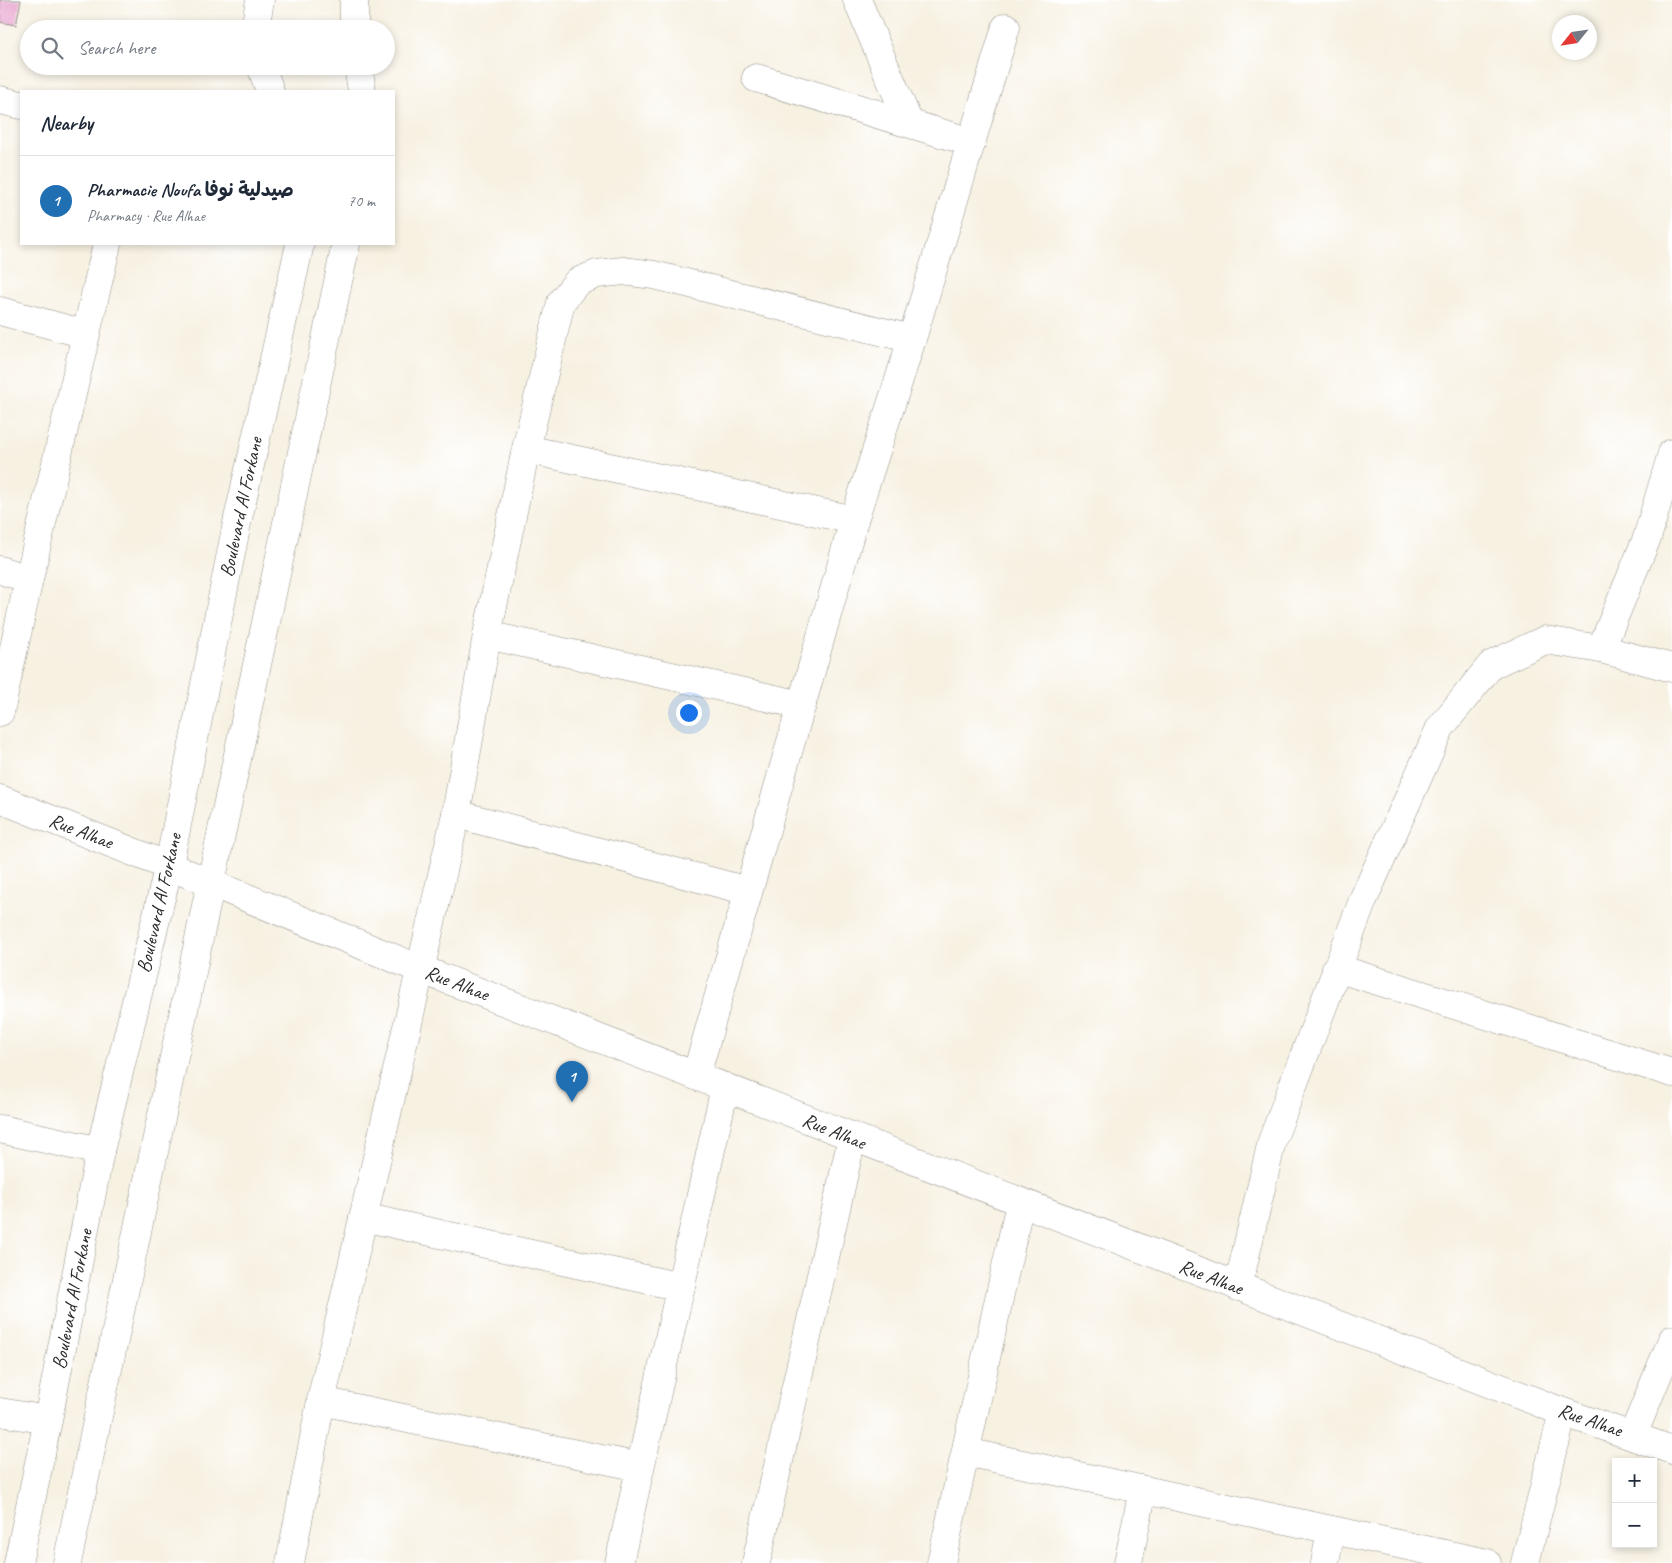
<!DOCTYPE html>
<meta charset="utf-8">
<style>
:root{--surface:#fff;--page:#f2f2f3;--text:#1f2937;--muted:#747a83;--line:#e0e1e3;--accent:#1f6fb2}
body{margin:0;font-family:Caveat,"Playpen Sans Arabic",sans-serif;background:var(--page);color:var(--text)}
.controls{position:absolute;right:15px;bottom:15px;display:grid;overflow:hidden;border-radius:0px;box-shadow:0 2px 8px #0003}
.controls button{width:45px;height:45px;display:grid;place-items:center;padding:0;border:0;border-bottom:1px solid var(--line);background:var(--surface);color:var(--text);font:25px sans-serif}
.compass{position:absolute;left:1552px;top:15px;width:45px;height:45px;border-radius:50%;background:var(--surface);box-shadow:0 2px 8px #0003;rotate:240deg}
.you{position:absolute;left:688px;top:712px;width:18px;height:18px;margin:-12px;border:4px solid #fff;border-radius:50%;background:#1a73e8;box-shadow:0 0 0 8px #1a73e833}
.badge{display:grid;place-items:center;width:32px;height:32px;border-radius:50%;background:var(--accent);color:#fff;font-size:16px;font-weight:700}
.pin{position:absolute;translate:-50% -41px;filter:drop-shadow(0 1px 2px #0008)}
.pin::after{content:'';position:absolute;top:26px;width:18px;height:15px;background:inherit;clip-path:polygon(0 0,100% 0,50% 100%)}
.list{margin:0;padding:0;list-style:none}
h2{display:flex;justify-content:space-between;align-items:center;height:65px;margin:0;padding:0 20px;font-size:21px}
h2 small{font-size:16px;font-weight:400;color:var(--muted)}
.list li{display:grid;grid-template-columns:32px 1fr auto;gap:15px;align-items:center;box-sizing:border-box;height:90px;padding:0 20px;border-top:1px solid var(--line)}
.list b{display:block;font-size:19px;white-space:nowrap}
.list p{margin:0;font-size:16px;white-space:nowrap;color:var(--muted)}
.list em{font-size:16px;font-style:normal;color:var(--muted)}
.icon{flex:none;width:28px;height:28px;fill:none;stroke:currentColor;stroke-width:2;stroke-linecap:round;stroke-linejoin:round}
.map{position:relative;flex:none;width:1672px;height:1563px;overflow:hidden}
.search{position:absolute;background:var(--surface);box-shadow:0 2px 8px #0003;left:20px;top:20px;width:375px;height:55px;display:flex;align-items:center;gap:12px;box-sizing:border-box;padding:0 18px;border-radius:28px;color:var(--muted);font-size:19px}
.panel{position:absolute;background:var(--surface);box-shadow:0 2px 8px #0003;left:20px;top:90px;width:375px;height:155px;border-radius:0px}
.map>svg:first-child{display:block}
</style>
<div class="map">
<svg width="1672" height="1563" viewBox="0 0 1672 1563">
<rect width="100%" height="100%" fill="#fff"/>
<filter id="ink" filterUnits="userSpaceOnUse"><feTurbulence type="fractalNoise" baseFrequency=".02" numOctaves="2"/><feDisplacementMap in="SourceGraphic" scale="10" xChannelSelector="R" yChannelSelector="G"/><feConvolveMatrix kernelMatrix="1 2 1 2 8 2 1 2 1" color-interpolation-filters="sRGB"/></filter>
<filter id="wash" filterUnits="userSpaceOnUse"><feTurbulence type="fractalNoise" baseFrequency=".0096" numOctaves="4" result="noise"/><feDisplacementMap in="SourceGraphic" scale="20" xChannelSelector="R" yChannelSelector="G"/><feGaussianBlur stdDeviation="1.12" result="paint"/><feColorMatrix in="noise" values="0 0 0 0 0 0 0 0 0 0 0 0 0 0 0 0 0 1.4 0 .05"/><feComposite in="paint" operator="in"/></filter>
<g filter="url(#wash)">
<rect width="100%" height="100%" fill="#f7f1e2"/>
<g id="blocks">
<path fill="#e79fcc" d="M0 0H21L16 25 0 22Z"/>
</g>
</g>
<g filter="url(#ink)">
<use href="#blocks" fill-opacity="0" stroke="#918e86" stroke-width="1"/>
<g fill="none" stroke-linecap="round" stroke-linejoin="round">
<g stroke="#918e86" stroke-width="29">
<g id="minor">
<path d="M354 0V29"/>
<path d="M857 0 909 123"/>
<path d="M255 29 260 0"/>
<path d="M261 66 270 91"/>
<path d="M358 66 362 91"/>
<path d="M756 78 971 142"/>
<path d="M0 100 21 105"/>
<path d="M0 311 85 334"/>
<path d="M526 449 854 520"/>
<path d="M0 570 29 579"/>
<path d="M487 635 802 705"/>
<path d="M1601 649 1647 538 1672 453"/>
<path d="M0 712 29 579 107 244"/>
<path d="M0 799 211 883 420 969 1563 1412 1672 1450"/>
<path d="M456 814 748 891"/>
<path d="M1336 968 1672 1073"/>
<path d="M696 1076 854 520 912 339 1006 27"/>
<path d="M0 1129 100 1151"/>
<path d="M363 1217 681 1287"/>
<path d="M1238 1287 1272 1141 1363 900 1440 728 1491 665 1545 640 1601 649 1672 668"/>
<path d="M321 1401 640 1467"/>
<path d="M0 1412 48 1420"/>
<path d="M1633 1435 1672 1340"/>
<path d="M966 1452 1487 1563"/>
<path d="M18 1563 48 1420 100 1151 169 865 237 523 300 244"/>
<path d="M67 1563 346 244"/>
<path d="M290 1563 321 1401 456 814 487 635 526 449 561 302 577 282 597 274 623 271 654 275 912 339"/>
<path d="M619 1563 725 1087"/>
<path d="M756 1563 852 1138"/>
<path d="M941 1563 1020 1203"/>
<path d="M1128 1563 1143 1490"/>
<path d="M1325 1563 1331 1530"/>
<path d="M1525 1563 1563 1412"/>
</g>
</g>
<use href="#minor" stroke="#fff" stroke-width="28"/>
</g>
</g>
<g text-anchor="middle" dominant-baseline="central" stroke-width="4.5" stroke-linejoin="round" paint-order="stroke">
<g font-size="20" fill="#2b2b2b" stroke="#fff">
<text transform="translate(241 507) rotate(-78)">Boulevard Al Forkane</text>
<text transform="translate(81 831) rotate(21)">Rue Alhae</text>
<text transform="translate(159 903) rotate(-77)">Boulevard Al Forkane</text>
<text transform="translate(457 983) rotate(21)">Rue Alhae</text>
<text transform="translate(834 1131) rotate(22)">Rue Alhae</text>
<text transform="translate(1211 1277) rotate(21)">Rue Alhae</text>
<text transform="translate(72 1299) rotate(-79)">Boulevard Al Forkane</text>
<text transform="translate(1590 1420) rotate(19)">Rue Alhae</text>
</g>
</g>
</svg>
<div class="controls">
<button>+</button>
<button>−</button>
</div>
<svg class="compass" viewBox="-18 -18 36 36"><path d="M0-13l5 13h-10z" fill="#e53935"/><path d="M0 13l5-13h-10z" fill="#747a83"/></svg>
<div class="you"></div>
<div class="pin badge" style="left:572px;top:1102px">1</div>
<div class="search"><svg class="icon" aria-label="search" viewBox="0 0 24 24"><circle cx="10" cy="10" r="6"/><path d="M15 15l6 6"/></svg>Search here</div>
<section class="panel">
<h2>Nearby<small></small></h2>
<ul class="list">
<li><span class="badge">1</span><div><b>Pharmacie Noufa صيدلية نوفا</b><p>Pharmacy · Rue Alhae</p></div><em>70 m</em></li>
</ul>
</section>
</div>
